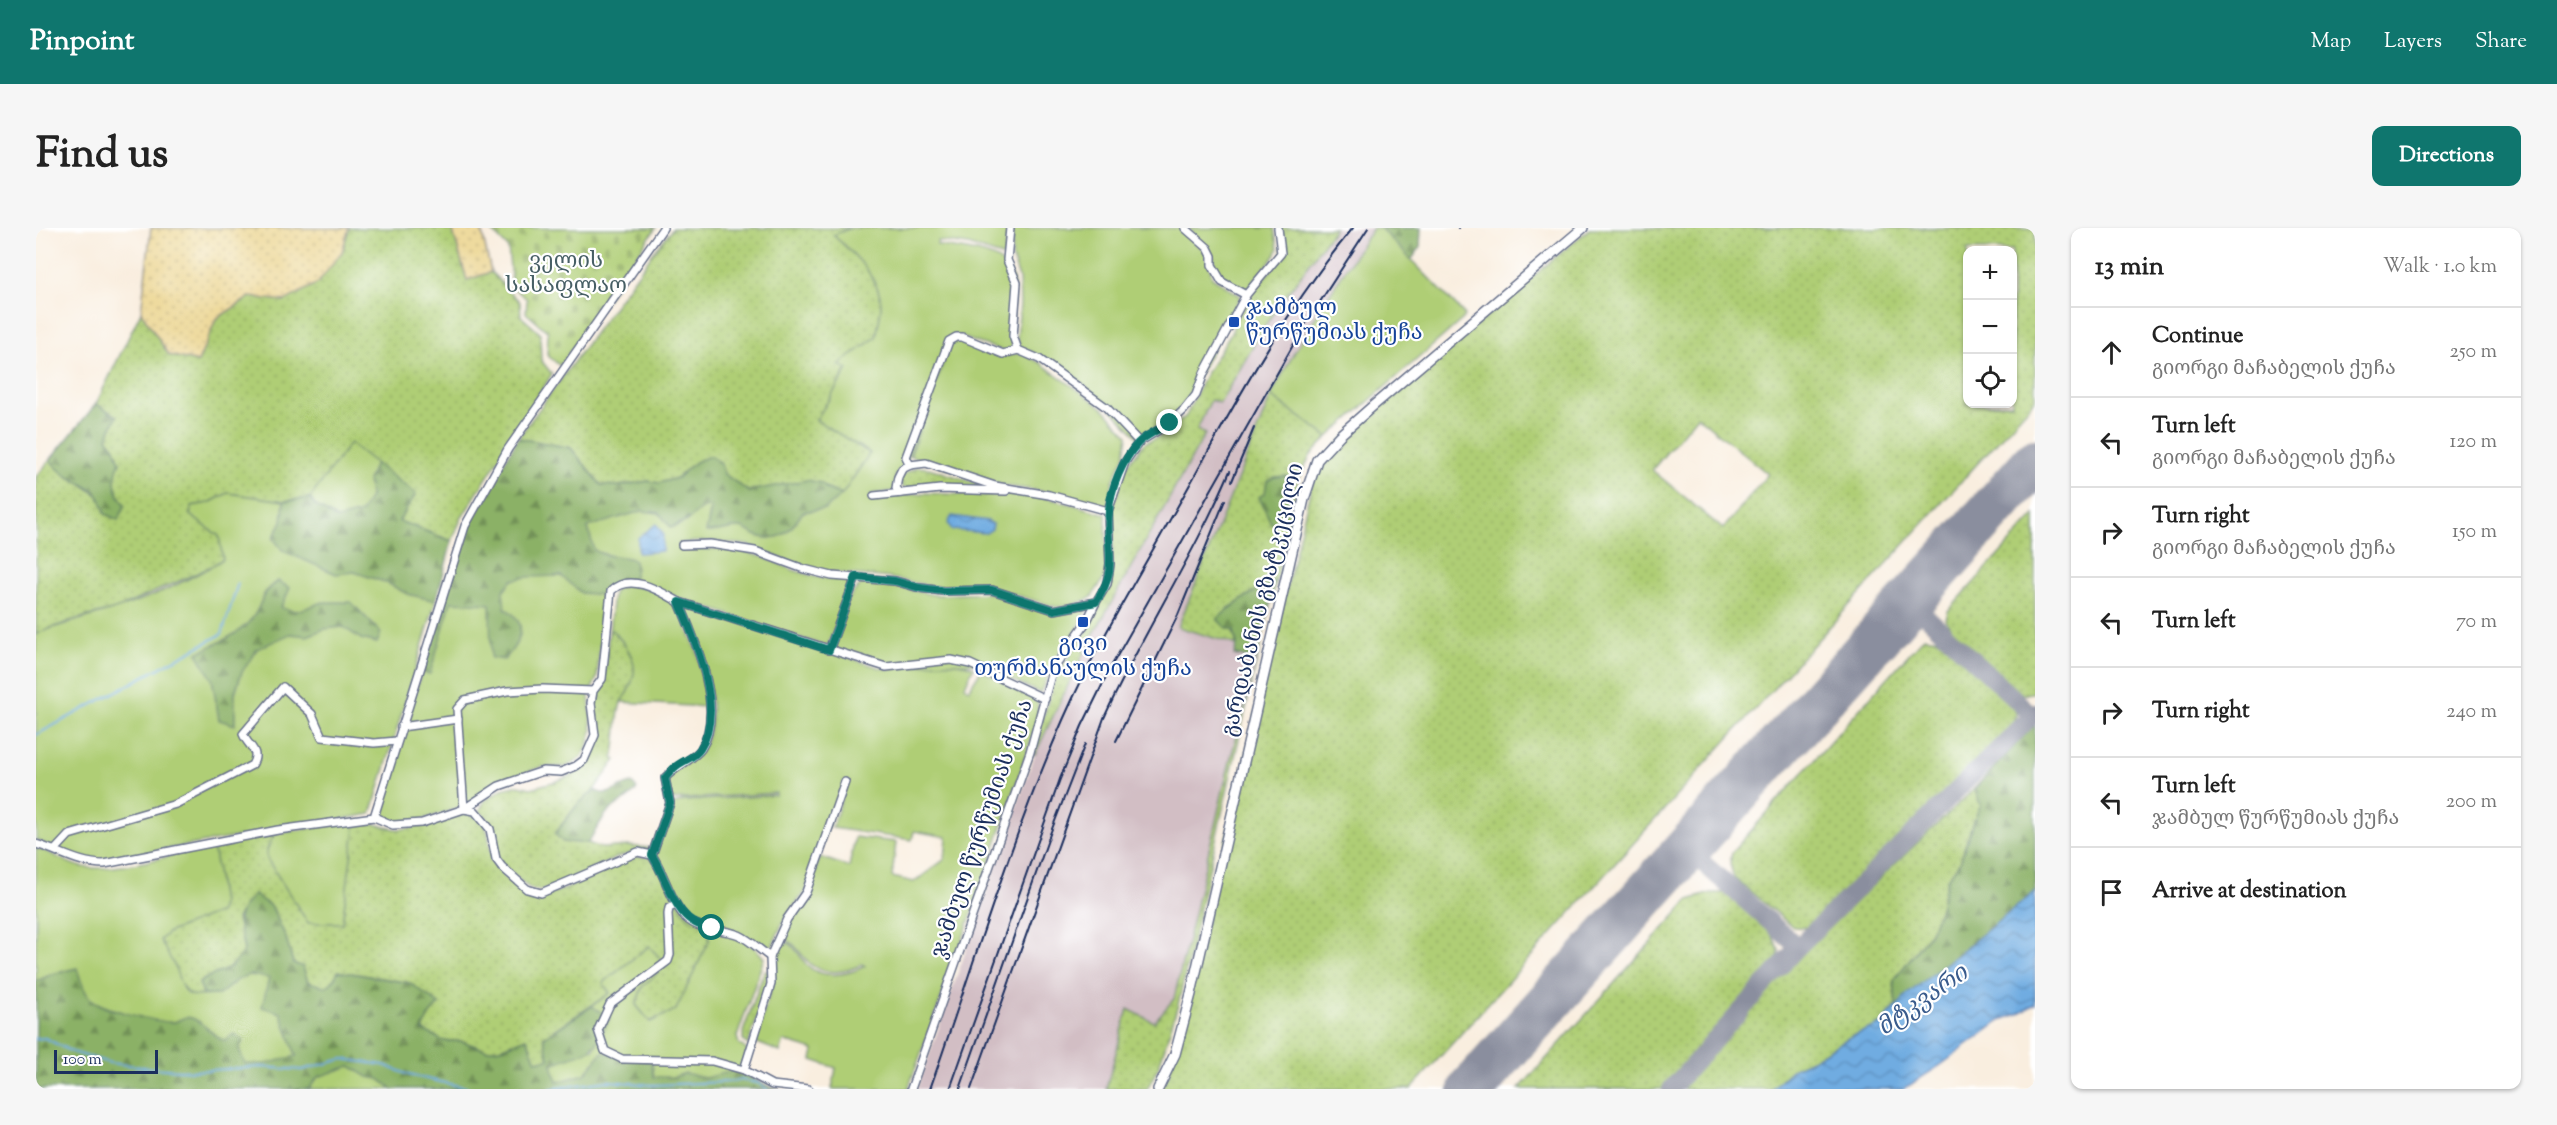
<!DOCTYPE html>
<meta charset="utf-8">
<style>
:root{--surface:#fff;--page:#f6f6f6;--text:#222;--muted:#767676;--line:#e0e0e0;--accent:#0f766e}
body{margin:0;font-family:"Sorts Mill Goudy","Noto Serif Georgian",serif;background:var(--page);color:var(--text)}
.controls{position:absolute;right:18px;top:18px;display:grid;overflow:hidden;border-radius:12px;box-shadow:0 2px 4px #0004}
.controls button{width:54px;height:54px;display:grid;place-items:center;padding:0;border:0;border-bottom:2px solid var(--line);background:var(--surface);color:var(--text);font:30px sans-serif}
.scale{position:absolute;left:18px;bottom:15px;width:104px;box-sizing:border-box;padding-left:6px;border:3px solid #1b2f5e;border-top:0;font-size:16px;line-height:21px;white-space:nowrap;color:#1b2f5e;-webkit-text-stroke:4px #fff;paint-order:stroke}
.stop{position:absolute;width:18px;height:18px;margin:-14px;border:4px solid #0f766e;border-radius:50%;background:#fff}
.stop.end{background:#0f766e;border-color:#fff;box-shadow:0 2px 6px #0008}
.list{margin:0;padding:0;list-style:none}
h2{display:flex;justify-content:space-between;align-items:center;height:78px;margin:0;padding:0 24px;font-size:26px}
h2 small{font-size:20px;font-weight:400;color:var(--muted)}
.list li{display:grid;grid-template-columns:39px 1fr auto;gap:18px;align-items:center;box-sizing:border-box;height:90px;padding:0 24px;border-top:2px solid var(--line)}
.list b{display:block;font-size:22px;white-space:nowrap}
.list p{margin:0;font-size:20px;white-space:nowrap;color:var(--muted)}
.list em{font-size:20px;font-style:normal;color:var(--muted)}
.icon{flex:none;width:33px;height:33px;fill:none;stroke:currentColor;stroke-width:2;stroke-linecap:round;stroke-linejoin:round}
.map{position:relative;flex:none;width:1999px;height:861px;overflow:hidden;border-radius:12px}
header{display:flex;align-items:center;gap:36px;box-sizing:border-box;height:84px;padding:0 30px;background:var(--accent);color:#fff}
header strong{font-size:28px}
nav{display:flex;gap:33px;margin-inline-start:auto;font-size:21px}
.intro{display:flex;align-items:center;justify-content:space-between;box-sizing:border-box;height:144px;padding:0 36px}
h1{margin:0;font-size:42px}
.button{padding:15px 27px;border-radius:12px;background:var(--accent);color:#fff;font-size:21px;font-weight:700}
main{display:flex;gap:36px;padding:0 36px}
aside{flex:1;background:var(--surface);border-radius:12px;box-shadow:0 2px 4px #0004}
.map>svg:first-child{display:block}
</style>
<header>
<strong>Pinpoint</strong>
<nav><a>Map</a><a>Layers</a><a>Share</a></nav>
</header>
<div class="intro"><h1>Find us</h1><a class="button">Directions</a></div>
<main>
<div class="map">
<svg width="1999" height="861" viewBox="0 0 1999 861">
<defs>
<pattern id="grass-dots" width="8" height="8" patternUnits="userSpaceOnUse" patternTransform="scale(1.5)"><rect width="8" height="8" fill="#afce75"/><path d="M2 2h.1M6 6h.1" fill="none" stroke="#96b168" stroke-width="1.8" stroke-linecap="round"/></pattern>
<pattern id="forest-firs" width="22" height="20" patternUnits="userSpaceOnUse" patternTransform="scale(1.5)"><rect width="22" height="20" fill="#8bb166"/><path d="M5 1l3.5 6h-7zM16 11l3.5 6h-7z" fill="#719057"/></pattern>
<pattern id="sand-dots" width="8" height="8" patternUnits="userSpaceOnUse" patternTransform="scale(1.5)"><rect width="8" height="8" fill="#eeda9e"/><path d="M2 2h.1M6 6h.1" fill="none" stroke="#ccbb8a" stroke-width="1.8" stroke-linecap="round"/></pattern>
<pattern id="cemetery-stones" width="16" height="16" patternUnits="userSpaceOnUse" patternTransform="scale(1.5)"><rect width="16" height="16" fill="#afce75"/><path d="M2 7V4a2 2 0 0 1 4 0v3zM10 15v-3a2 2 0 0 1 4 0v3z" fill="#96b168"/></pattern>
<pattern id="water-waves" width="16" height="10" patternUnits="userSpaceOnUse" patternTransform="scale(1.5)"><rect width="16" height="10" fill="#70ace1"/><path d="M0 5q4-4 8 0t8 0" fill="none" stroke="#5b8cba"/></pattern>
</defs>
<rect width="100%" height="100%" fill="#fff"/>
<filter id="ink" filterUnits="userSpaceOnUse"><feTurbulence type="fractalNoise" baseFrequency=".0167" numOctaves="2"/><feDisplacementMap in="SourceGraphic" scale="12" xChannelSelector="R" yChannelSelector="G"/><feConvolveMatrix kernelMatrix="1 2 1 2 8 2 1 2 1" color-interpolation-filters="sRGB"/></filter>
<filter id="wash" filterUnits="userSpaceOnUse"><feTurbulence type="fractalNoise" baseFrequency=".008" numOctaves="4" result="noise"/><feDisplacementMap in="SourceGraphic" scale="24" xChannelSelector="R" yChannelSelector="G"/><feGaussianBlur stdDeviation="1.35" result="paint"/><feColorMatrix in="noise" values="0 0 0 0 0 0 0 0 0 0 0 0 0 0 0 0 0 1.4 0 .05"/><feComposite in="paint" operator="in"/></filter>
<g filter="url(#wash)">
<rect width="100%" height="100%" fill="#f9eedf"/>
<path fill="#d2bec4" d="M1299 0H1337L1260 120 1229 181 1142 399 1201 417 1199 427 1221 432 1194 533 1138 771 1118 794 1092 781 1070 861H881L999 526 1049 422 1168 206 1161 202 1175 172 1184 175 1232 93Z"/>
<g fill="url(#grass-dots)" stroke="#657e6a" stroke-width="1.5" fill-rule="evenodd">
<path d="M313 0H416L431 52 455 44 484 74 485 88 504 105 505 132 516 146 425 291 416 313 362 293 314 216 274 270 248 273 192 265 173 275 156 278 154 287 183 308 188 331 175 339 80 381 37 392 0 406V249L14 232C31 250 48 255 66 271L79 263V220L71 210 81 188 60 176 105 84 133 127 162 134 180 91 214 69 249 73 306 24Z"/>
<path d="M637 0H815L798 7C816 24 844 49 845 76 845 87 842 99 840 109L804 137 812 140 781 192 834 225 806 267 791 261 785 255 712 263 688 246 684 234H659L641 250 623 255 612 253 583 258 565 257 535 220 482 210 617 25Z"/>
<path d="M1244 0H1299L1232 93 1184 175 1175 172 1161 202 1169 206 1049 422 999 526H996L1019 450 1054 396 1062 375 1074 360 1078 302 1076 282 1090 239 1108 215 1125 208 1150 188 1169 147 1196 103 1199 92 1216 64 1245 30 1247 9Z"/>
<path d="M1554 0H1999V172L1375 861H1125L1133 847 1275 259 1285 235 1303 214ZM1932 22H1976V176H1932ZM1661 188 1732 246 1687 301 1616 242Z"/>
<path d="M1235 168 1292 209 1275 227 1262 251 1240 353C1223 357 1208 373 1191 381L1201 417 1142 399ZM1229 265 1253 270 1249 288 1223 270Z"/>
<path d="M881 239 893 240 959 261 867 260 864 254 866 247Z"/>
<path d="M1999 287V464L1987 467 1914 400 1910 391 1912 383Z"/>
<path d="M576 402C590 416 606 439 596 459 593 465 587 469 585 475 580 488 582 513 577 530L580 532 558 562 541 577 525 598 527 614 552 615 566 620 593 618 614 620 612 624C583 617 518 671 495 661 490 658 467 638 463 633 454 618 463 596 443 583L449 572 466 561 483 557 495 560 521 553 538 546 551 537 562 508 563 497 558 472 560 464 568 452 573 404Z"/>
<path d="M1888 409 1903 411 1977 477 1981 487 1978 496 1773 700 1757 699 1698 650 1694 636 1696 624Z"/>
<path d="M1221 432 1143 773 1123 838 1111 861H1070L1092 781 1118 794 1138 771 1194 533Z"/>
<path d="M1938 561 1946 577 1937 593 1924 634 1912 650 1903 683 1893 706 1858 752 1860 778 1845 796 1814 809 1778 831 1758 840 1735 861H1646L1705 792 1779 712Z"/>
<path d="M428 585C458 592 450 606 456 630 460 644 478 659 492 665 518 676 571 637 598 629H612L619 634 674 702 673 713 640 782 614 794 600 777 606 759 629 737 613 718 567 755 574 765 508 809 514 831 500 833 476 815 465 820 451 822 425 813H407L387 802 392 789 374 755 316 745 289 759 272 754 267 739 257 735 250 710 236 679 218 667 201 690 208 722C202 731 196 742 185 746 176 749 171 749 163 755L168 767C158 769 152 767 146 759L124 711 133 704 184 683 186 676 177 617 238 606C235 613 230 621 231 628 233 642 292 684 306 695L319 598C343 591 344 601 365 601 387 600 406 589 428 585Z"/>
<path d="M1675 665H1689L1699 671 1736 707 1743 722 1742 732 1627 861H1483L1653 672Z"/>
<path d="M732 743 734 752 712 817 707 812V804L728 744Z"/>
</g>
<g fill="url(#forest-firs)" stroke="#537062" stroke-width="1.5">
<path d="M1344 0H1385L1384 20 1375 32Z"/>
<path d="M60 176 81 188 71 210 79 220 84 234C76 252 78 262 89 277L82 292 69 286C64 260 52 260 31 248 25 244 19 238 14 232Z"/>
<path d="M482 210 535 220 565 257 583 258 612 253 623 255 641 250 659 234 674 228 684 234 688 246 712 263 771 252 785 255 791 261 806 267 789 281 767 284C756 301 744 316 721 308 716 306 709 301 704 300 693 299 681 305 670 304L675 280 635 300 623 285 606 283 552 300 559 322C571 330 583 327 597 331L600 339 597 352 582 353 568 367 545 365 536 358 481 388C489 405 480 419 468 432L455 430 393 446 385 445 432 298Z"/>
<path d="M339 235 380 266 363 293 416 313 400 373 371 366 351 355 318 344 300 346 247 323 237 310 246 293 248 273 274 270 279 277 301 291 334 269 332 252Z"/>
<path d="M1251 248 1256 256C1253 269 1251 284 1246 296L1235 295 1223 269 1229 265 1231 253 1238 249Z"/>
<path d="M243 353 254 360 245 379 261 383 287 374H315L345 405 341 415 325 411 307 399 289 401 271 408 254 406 206 444 199 464V497L183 492 176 451 161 425C179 415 208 406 219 386 229 370 223 365 243 353Z"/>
<path d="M1240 353 1221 432 1198 427 1201 417 1198 403 1190 400 1181 391C1191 382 1228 355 1240 353Z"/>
<path d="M1999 496V664L1860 778 1858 752 1893 706 1903 683 1912 650 1924 634 1937 593 1945 577 1938 561Z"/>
<path d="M596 555 601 561C592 573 580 575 570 586 565 593 557 607 552 615L527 614 519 606 541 577 558 562C574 571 580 558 596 555Z"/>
<path d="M218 667 236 679 250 710 257 735 267 739 272 754 290 759 297 753 302 743 374 755 403 776 392 789 387 802 407 813H425L451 822 465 820 491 810 500 833 513 831 508 809 556 778 574 790 562 814 551 824 555 838 566 823 616 834 617 846 638 849 649 845 700 842 734 859 744 861H356L343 851 282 849 273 861H0V753L19 745 41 740C54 783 71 781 110 788 118 790 130 794 138 794 142 793 146 789 151 789 168 791 174 807 189 813L197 806 209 812 203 821 260 828 245 785 226 779 203 751 183 767H168L163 755C184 739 191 750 208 722 203 695 196 687 218 667Z"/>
</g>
<g fill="url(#sand-dots)" stroke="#84847e" stroke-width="1.5">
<path d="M115 0H313L306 24 282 55 249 73 214 69 180 91 162 134 133 127 105 84Z"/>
<path d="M416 0H445L455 44 431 52Z"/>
</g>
<path fill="url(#cemetery-stones)" stroke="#657e6a" stroke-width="1.5" d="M453 0H620L524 138 511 127 512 104 490 85 491 71 476 59 472 20Z"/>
<g fill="#afce75" stroke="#657e6a" stroke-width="1.5" fill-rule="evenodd">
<path d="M815 0H972L968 29 932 17 902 13 901 17C928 23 975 21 978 58L976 120 970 123 964 122 919 107 870 235C860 243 857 250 859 263L835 266V271L887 265 962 268C997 262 1036 277 1070 286L1071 327 1069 349 1055 370 1034 378 1020 379 954 359 907 360 854 350 794 344 768 339 711 317 674 313 643 315V321H698L727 329 757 342 780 349 813 353V360L792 417H786L643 370 597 352 600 340 597 331C583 327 571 330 558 322L552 299 606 283 623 285 635 300C641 297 650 295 654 291 662 284 664 279 675 279L670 304C681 305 694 299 704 300 710 301 716 306 721 308 745 316 756 301 767 284L789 281 806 267 834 225 780 192 812 141 803 137 840 109C842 99 845 87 845 76 844 49 816 24 797 7Z"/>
<path d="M977 0H1143L1170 24 1176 49 1205 68 1147 177 1138 187 1103 210C1071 175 1029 136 984 119L981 110 984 75 983 50 976 29Z"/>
<path d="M1152 0H1238L1242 21 1239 28 1209 63 1185 50 1179 40 1178 29Z"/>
<path d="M1337 0H1344L1429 87 1427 91 1292 209 1235 168C1265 109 1300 55 1337 0Z"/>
<path d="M923 112 966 128 984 125 1003 134 1067 180 1092 207 1089 227 1077 253 1071 279 1011 264 969 258 874 228 914 116Z"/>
<path d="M314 215 339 235 332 252 334 269 325 285 301 291 279 277 274 270Z"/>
<path d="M192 265 248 273 246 293 237 310 247 323 300 346 318 344 351 355 371 366 400 373 335 586 67 632 42 630 0 612V406C26 396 52 390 79 381 115 370 156 351 187 331L183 308 154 287 156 278 173 275ZM242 353 254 360 245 380 261 383 287 374H315L345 405 341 415 325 411 307 399 289 401 271 408 254 406 221 421 206 444 199 465V497L183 492 176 451 161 425C180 415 208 405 219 386 229 370 223 365 242 353Z"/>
<path d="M525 348 545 365 568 367 561 450 553 467 556 503 552 518 545 530 530 539H506L463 553 434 576 382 593 359 594 342 588 385 445 394 446 415 374 454 376 455 430 468 432C485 413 494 396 469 380L467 363 476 352 491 349Z"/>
<path d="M833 354 899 367 955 365 1020 386 1051 382 1040 404 1023 425 1004 465 939 435 847 436 798 421 797 416C804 397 810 358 833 354Z"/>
<path d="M592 357 617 362 640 375 661 423 671 479 585 474C606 445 601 427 576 402L573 404 577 365 580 361Z"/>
<path d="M649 377 842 439 852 441C880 439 911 429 938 439L929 458 933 461 945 442 995 466 1002 475V491L946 658 872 861H796L800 840 776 832 778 822 748 813 744 824 719 814 736 757V732L741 716 753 715C761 721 764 729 771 737 786 752 812 747 829 738L827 736C811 744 788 749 773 735 763 725 760 715 746 709L752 692 772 665 784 629 813 639 819 609 860 614 856 649 878 654 909 631 911 609 878 603 876 612 796 600 811 554 808 553 769 664 749 690 734 723C719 715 705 705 688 700 676 697 665 699 654 691 641 681 626 641 620 626L635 577 648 573 740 567V565L636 572 632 565 631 552C635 546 640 540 646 536 653 531 661 531 665 523 690 486 664 419 648 382Z"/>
<path d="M320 593 306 695H272L231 631V622L238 606Z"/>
<path d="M177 617 186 676 184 684 133 704 124 712 138 737 146 759 150 765 159 768 183 767 203 751 214 747 233 750 226 779 245 785 260 828 229 836H209L203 821 208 812 197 806 189 813C174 807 168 791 151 789 146 789 143 793 138 794 123 795 64 780 54 770 47 763 44 750 41 740L19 745 0 753V620C15 624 25 632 39 637 72 648 142 625 177 617Z"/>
<path d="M674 702C695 707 715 712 728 730L701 809 703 816 711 822 705 845 700 842 669 850 649 845 638 849H618L616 834 566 824 549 846 521 854 516 836 558 821 574 790 556 778 574 765 567 755 613 718 630 737 606 759 600 777 614 794 640 782 673 713Z"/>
<path d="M314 838 332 849 343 851 356 861H273L282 849Z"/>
</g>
<g fill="url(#water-waves)" stroke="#466ea0" stroke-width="1.5">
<path d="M916 288 952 293 957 296 956 301 950 305 916 302 912 295Z"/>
<path d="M620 296 627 306 626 323 602 325V310Z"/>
<path d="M1999 664V776L1982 786 1967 791 1905 837 1868 861H1735L1758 840 1778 831 1814 809 1845 796 1872 766Z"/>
</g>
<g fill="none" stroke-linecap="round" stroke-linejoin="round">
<g stroke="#70ace1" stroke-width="2">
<path d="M0 507 186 406 202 355"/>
<path d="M0 811 9 810 36 824 74 835 117 840 157 843 225 839 266 842 307 831 348 837 373 847 437 861"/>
<path d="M514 861 572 853 616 857 691 854 705 852 722 855 731 861"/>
</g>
<g stroke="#8a8e9e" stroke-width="18">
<path d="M1874 373 1996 487"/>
<path d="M1651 621 1762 719"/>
<path d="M1635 861 1762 719 1999 485"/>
</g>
<path stroke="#8a8e9e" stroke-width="46" d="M1435 861 1999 234"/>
</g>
</g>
<g filter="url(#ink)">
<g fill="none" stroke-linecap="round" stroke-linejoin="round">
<g stroke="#69728b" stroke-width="10">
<g id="minor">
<path d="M974 0 971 32 981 55 977 108 982 122 1003 131 1070 179 1103 214"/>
<path d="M1149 0 1172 20 1176 28V37L1186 54 1210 67"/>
<path d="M874 237 870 229 913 113 920 109H926L967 126 982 122"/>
<path d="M864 265 860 260 862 249 866 241 874 237 890 235 959 258 1013 267 1072 283"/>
<path d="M838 268 904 261 970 263"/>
<path d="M646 317 674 316 719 323 768 341 796 348 859 353 884 360 907 363 956 362 1018 382 1060 374"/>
<path d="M643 374C659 412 690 482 665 521 658 531 640 538 629 550L634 575 616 627C629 647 635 674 650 690 663 703 686 700 703 707 714 712 724 722 734 729"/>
<path d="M793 422 820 349"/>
<path d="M557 463 507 461 471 463 429 472 421 481 428 581 463 558 507 543 525 544 540 538 548 532 559 507 555 475 557 463 566 451 575 363C594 344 624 363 643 374L850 439 915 432 934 436 1009 471"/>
<path d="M365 499 422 491"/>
<path d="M338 589 357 597 386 595 428 581 439 583 454 601 460 631 466 639 491 661 505 665 602 624 616 627"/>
<path d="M0 616C24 623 43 636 68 636L242 602 338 589 429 298 472 221 627 0"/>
<path d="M20 621 33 607 140 576 216 537C225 522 212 519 207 506L247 459 276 486 286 509 338 515 361 513"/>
<path d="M640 677 633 680 632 686 634 727 632 733 574 776 562 802 569 823 586 831 676 833 708 842 736 857 772 861"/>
<path d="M708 842 735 756 734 729 751 691 770 664 809 554"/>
<path d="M875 861 994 524 1016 443 1051 393 1060 374 1071 356 1074 336 1072 283 1089 234 1103 214 1134 195 1148 182 1160 167 1168 145 1210 67 1245 25 1242 0"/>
</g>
</g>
<g stroke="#69728b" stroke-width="12">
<path id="secondary" d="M1122 861 1139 826 1155 766 1268 271 1281 232 1304 207 1338 177 1547 0"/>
</g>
<use href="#minor" stroke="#fff" stroke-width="7"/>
<use href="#secondary" stroke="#fff" stroke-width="9"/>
<g stroke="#1b2f5e" stroke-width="2">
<path d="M1422 0H1423"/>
<path d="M1196 253 1218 200"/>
<path d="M1080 513 1142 387 1189 272"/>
<path d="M894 861C937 739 975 610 1027 492 1064 408 1114 329 1158 249 1206 162 1254 76 1317 0"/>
<path d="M914 861 1024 551 1046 498 1076 437 1238 151 1265 103 1332 0"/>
<path d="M924 861 1014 606 1049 516"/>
<path d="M935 861 1068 490C1106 406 1158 328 1194 243"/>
</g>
</g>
</g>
<g fill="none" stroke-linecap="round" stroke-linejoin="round" filter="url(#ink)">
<path stroke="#0f766e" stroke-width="8" d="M676 700C639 697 633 654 616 627L634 575 629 550C632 547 635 543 638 540 646 532 658 531 664 521 690 482 659 412 643 374L793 422 820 349 859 353 884 360 907 363 956 362 1018 382 1060 374C1084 338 1069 321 1073 283 1074 261 1087 231 1102 215 1110 207 1124 201 1134 195"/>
</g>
<g fill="#1a4fb4" stroke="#fff" stroke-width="2">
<rect x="1192" y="88" width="12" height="12" rx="3"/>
<rect x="1041" y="388" width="12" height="12" rx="3"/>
</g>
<g text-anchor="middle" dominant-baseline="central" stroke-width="4.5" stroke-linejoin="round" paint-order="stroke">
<g font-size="22" fill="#475f65" stroke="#fff">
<text x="530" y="34">ველის<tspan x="530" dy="25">სასაფლაო</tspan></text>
</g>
<g font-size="22" fill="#164399" stroke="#fff" text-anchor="start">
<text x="1210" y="81">ჯამბულ<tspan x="1210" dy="25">წურწუმიას ქუჩა</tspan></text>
<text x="1047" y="417" text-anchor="middle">გივი<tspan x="1047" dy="25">თურმანაულის ქუჩა</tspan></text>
</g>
<g font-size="22" fill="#1b2f5e" stroke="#fff">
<text transform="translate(1228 372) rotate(-76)">გარდაბანის გზატკეცილი</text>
<text transform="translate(947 601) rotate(-71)">ჯამბულ წურწუმიას ქუჩა</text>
</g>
<g font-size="24" font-style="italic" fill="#395b8c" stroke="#fff">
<text transform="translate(1887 773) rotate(-35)">მტკვარი</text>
</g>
</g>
</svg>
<div class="controls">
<button>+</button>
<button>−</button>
<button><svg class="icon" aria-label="locate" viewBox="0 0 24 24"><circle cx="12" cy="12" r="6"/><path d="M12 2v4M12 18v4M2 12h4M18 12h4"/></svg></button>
</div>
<div class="scale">100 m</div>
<div class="stop" style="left:676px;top:700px"></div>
<div class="stop end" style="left:1134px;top:195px"></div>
</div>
<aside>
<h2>13 min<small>Walk · 1.0 km</small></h2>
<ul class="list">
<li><svg class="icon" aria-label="ahead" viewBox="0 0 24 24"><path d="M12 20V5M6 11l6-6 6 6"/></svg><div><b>Continue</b><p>გიორგი მაჩაბელის ქუჩა</p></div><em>250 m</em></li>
<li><svg class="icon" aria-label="left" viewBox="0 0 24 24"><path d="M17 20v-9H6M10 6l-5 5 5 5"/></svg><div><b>Turn left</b><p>გიორგი მაჩაბელის ქუჩა</p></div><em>120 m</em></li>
<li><svg class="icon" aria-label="right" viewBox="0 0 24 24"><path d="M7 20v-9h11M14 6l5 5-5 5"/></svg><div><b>Turn right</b><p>გიორგი მაჩაბელის ქუჩა</p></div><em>150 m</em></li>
<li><svg class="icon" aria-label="left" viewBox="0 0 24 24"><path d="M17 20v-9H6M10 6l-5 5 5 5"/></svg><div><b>Turn left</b></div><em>70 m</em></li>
<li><svg class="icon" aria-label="right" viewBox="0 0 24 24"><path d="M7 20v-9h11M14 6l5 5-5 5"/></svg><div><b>Turn right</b></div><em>240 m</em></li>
<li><svg class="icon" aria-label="left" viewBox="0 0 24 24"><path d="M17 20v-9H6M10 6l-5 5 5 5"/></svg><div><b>Turn left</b><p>ჯამბულ წურწუმიას ქუჩა</p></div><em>200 m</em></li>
<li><svg class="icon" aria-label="arrive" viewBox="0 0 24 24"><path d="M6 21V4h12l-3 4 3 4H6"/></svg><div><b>Arrive at destination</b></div></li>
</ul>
</aside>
</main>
